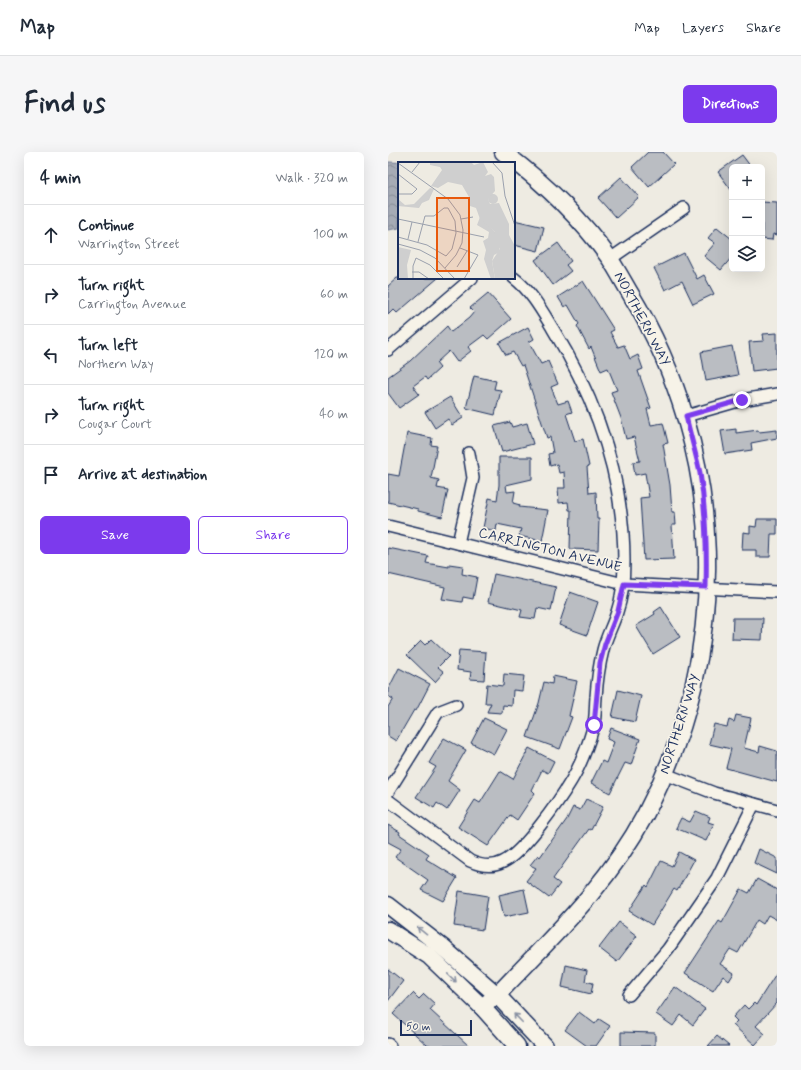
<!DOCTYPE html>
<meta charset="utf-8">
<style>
:root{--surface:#fff;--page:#f6f6f7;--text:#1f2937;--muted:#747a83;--line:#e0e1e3;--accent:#7c3aed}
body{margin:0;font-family:Mynerve,sans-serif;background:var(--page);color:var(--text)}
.controls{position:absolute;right:12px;top:12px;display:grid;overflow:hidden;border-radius:6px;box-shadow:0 4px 16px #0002}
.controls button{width:36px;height:36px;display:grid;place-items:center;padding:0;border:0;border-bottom:1px solid var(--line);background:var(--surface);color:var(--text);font:20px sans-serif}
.scale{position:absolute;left:12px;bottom:10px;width:72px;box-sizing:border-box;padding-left:4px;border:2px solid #1b2f5e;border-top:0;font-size:11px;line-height:14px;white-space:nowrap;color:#1b2f5e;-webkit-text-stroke:3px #f7f3e8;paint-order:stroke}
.stop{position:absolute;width:12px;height:12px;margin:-9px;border:3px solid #7c3aed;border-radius:50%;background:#fff}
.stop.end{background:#7c3aed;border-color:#fff;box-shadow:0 1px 4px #0008}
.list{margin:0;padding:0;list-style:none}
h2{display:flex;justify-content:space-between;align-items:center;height:52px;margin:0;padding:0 16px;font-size:17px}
h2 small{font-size:13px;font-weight:400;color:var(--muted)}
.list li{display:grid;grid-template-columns:26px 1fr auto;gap:12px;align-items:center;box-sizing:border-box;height:60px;padding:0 16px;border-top:1px solid var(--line)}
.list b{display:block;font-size:15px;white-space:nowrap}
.list p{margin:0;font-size:13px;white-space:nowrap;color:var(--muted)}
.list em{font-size:13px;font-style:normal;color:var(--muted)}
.actions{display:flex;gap:8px;padding:12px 16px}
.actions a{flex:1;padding:9px 0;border:1px solid var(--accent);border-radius:6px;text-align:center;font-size:14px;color:var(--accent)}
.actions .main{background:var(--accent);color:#fff}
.icon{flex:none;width:22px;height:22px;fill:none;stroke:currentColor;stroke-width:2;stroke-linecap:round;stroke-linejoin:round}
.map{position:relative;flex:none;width:389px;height:894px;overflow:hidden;border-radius:6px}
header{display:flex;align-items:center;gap:24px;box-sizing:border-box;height:56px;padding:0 20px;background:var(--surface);border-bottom:1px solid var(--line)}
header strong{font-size:19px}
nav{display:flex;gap:22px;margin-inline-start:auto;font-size:14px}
.intro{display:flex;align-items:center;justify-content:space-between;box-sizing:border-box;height:96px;padding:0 24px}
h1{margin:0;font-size:28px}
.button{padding:10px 18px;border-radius:6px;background:var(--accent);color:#fff;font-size:14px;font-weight:700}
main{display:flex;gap:24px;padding:0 24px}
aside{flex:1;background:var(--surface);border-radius:6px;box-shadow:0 4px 16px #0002}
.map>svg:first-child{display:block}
</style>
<header>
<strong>Map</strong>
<nav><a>Map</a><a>Layers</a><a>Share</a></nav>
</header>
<div class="intro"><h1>Find us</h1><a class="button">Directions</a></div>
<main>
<aside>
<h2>4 min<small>Walk · 320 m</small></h2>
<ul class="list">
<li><svg class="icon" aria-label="ahead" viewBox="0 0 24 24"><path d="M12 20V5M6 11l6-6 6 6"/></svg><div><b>Continue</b><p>Warrington Street</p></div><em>100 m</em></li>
<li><svg class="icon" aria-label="right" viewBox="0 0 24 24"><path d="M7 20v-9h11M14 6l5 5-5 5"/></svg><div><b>Turn right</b><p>Carrington Avenue</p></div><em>60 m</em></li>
<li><svg class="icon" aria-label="left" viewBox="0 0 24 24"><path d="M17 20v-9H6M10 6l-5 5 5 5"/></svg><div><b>Turn left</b><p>Northern Way</p></div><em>120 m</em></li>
<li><svg class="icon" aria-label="right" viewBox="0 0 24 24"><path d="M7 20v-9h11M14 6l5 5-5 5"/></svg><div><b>Turn right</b><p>Cougar Court</p></div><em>40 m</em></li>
<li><svg class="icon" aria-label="arrive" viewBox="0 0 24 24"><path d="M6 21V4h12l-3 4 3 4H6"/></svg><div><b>Arrive at destination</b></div></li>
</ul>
<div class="actions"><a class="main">Save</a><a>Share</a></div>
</aside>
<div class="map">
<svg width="389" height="894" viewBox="0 0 389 894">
<defs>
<pattern id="water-waves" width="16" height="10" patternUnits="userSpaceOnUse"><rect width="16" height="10" fill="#a6abb5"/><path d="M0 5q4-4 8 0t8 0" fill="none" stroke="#868c96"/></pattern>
</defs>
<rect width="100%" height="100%" fill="#eeebe2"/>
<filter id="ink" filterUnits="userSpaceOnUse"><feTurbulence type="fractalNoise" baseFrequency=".025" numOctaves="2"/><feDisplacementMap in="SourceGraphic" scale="8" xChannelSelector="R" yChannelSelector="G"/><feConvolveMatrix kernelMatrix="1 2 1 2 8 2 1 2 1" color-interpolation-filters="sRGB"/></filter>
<g filter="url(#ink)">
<path fill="url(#water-waves)" stroke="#6e7992" d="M0 10 27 11H11V76L0 78Z"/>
<g fill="#babdc2" stroke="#1b2f5e">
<path d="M260 0H275L286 12 261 35 244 15Z"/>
<path d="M354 3 363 15H344V39L330 20Z"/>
<path d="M233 25 251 45 228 66 210 46Z"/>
<path d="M374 50 389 51V83L385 82 384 88 374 87Z"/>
<path d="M126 68 156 75 150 99 126 93Z"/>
<path d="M329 75 344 87V105L333 118 316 104 327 91 320 86Z"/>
<path d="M170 91 183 109 178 113 183 119 165 133 147 108Z"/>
<path d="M296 101 309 127 316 123 326 142 305 152 294 129 277 138 266 116Z"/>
<path d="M9 126H50L9 161 5 157 0 162V134Z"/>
<path d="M195 129 226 178 222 180 230 195 236 193 242 207 250 203 255 217 250 219 263 256 259 257 263 273 275 271 280 291 275 292 282 333 284 360H287L288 373H284L286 407 256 408 252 346 261 345 257 321 247 323 245 310 252 309 246 285 238 287 233 266 223 240 229 238 220 216 213 219 203 195 201 197 189 174 191 172 180 153 176 155 170 145Z"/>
<path d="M100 141 123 167 100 187 96 183 80 195 83 199 69 210 61 199 48 211 52 216 39 228 37 225 25 234 31 242 11 256 0 241V225L22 209 59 174 63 180 81 166 86 160 82 156Z"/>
<path d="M140 175 146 187 141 190 153 212 160 209 170 232 163 235 170 252 180 249 184 260 178 262 187 289 195 287 201 314 199 315 201 341 208 340 209 367H211L210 398 182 397 183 358H181L180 350 171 351 170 336H177L176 320 171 321 169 312 162 314 160 302 165 301 162 285 159 286 135 213 133 214 125 200 118 203 111 191Z"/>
<path d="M389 181V216L364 219 361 190 376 189 375 182Z"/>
<path d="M344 194 350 223 318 229 313 200Z"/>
<path d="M86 224 108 229 106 237 113 238 107 263 78 256Z"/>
<path d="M62 245 75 266 64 273 60 267 47 276 37 260Z"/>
<path d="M122 270 124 275 139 271 145 292 114 300 106 274Z"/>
<path d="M348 277V281L370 278 371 280 389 278V286L363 291 364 298 337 302 333 279Z"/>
<path d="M19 281 44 286 43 293 49 294 43 326 51 328 49 336 60 338 54 365 30 359V357L0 350V322L11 324Z"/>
<path d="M111 305H144V327L118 333 119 340 127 339 125 351 132 353 131 355 160 358 154 389 131 384 133 377 109 372 108 379 95 376 101 346 109 348 111 333Z"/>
<path d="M369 367H389V382H383L382 405H368V398H354L355 380 362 381V374L368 375Z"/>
<path d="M0 396 40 404 38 411 61 415V412L75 414 74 422 89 425 85 447 75 445 74 450 54 447 57 435 0 422Z"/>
<path d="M106 422 168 435 163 459 149 456 147 467 132 465 134 458 100 450Z"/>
<path d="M182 440 210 450 199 483 171 473Z"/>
<path d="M273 455 292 485 265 502 248 474 267 462 266 460Z"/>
<path d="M345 466H375L374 488 344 487Z"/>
<path d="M43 487 61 504 50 515 56 520 47 530 19 503 33 489 37 493Z"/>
<path d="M71 498 98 500 96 528 82 527 83 520 69 518Z"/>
<path d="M11 516 42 532 28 559 26 558 8 589 0 584V555L5 547 0 544V538Z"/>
<path d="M116 522 136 524 134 539 125 538 124 554 115 553 114 561 99 560 103 551H97L99 532 115 534Z"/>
<path d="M165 524 189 529 181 564 184 565 172 597 139 585 151 551 156 530 164 532Z"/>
<path d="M230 538 253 544 247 570 224 565Z"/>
<path d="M348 563 363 566 356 596 371 600 372 594 389 599V630L338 616 343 597 321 592 326 572 339 575 341 568 346 570Z"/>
<path d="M96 566 119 577 106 602 83 591Z"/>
<path d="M223 576 252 587 243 613 237 611 222 641 203 631 214 609 218 611 226 590 219 587Z"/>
<path d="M56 586 78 598 60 629 72 638 59 658 49 651 46 656 28 645 48 615 41 611Z"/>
<path d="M141 596 166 609 160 621 154 618 144 638 147 641 129 668 122 663 100 694 70 675 87 648 92 651 112 619 125 627Z"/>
<path d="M198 647 215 655 203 678 201 677 165 727 172 732 161 746 138 729 148 716 142 713 150 703 152 705 179 667 185 655 192 658Z"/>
<path d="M308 659 322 665 320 670 326 672 318 689 288 676 293 666 302 670Z"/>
<path d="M0 673 12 680 11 682 41 702 38 707 69 726 55 749 33 738 40 728 7 705 13 697 0 690Z"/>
<path d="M371 697 389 706V722L366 711Z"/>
<path d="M291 700 306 708 289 739 286 737 264 773 241 759 258 733 260 735 273 709 284 714Z"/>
<path d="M369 727 389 738V768L380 763 375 772 369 768 350 801 342 797 332 812 346 821 341 829 335 824 325 839 297 821 331 769 334 771 353 737 361 741Z"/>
<path d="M136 737 141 760 116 765 111 743Z"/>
<path d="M71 739 100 744 95 778 66 774Z"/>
<path d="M231 770 249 784 229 810 211 796Z"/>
<path d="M178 813 199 818 197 829 205 831 203 842 174 835Z"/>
<path d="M0 817 15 829 0 849Z"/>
<path d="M389 820V851L368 874 377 882 367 893 345 873 349 869 345 865 356 853 360 857 366 851 368 853Z"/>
<path d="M287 835 317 857 305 873 293 863 285 874 268 862Z"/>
<path d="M25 841 31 847 36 842 47 852 42 858 81 894H40L5 862Z"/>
<path d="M191 860 207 872 211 867 222 874 208 894H199L177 878Z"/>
<path d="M233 880 267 881V894H233Z"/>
<path d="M329 884 341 894H320Z"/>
</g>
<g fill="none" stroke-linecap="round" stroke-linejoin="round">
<g stroke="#1b2f5e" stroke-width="14">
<g id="street">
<path d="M222 107 296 56"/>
<path d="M0 198 84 126"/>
<path d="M298 264 354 248 389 242"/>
<path d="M0 374 236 432 389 440"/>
<path d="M70 391 85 326 81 301"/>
<path d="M277 622 326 641 389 658"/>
<path d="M0 640 50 560 68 553"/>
<path d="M0 648 82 709C93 714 104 716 115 710 135 701 171 649 183 629 192 614 200 593 205 576 208 566 207 555 208 545 209 529 211 514 215 498 218 485 225 473 229 460 235 443 236 426 236 409 236 326 208 247 165 177 154 159 143 139 126 126"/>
<path d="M241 843 280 797 329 726 366 652"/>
<path d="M0 892 2 894"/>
</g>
</g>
<g stroke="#1b2f5e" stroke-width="19">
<g id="secondary">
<path d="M0 753 54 795 109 843 157 894"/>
<path d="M0 778 41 804 94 855 129 894"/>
<path d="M94 855 109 843C163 786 220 733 257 663 345 497 339 301 242 141 235 129 229 118 222 107 193 66 155 30 115 0"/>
</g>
</g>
<use href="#street" stroke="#f7f3e8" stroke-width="11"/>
<use href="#secondary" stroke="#f7f3e8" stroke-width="16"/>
</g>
<defs><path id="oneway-shaft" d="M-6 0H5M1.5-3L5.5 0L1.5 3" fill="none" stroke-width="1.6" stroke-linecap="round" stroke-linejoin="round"/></defs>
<g stroke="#8991a3">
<use href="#oneway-shaft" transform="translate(34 779) rotate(-141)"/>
<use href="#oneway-shaft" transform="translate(64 826) rotate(44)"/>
<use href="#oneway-shaft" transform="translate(130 866) rotate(-134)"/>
</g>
</g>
<g fill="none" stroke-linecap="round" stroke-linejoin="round" filter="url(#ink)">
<path stroke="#7c3aed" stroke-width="5" d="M206 573 212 511 217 492 230 459 236 432 318 435C319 397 318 359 312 321 308 302 302 282 298 264L354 248"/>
</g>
<g text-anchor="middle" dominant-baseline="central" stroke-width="3.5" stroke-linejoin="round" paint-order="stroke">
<g font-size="14" fill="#1b2f5e" stroke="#f7f3e8">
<text transform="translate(254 167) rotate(62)">NORTHERN WAY</text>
<text transform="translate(162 398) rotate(14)">CARRINGTON AVENUE</text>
<text transform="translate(292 572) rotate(-72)">NORTHERN WAY</text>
</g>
</g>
<g transform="translate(10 10)">
<rect width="117" height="117" fill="#eeebe2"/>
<path d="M90 37a5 5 0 1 1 10 0a5 5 0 1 1-10 0ZM82 55 97 70 98 80 101 83 102 90 96 93 94 99 97 117H93L86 97 88 88 85 79 90 76 91 70 79 63ZM0 85 13 88 9 103 10 117H0Z" fill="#cfcfcf"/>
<path d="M32 0H73L76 3 85 0 90 10 87 14 93 12 96 15 97 29 90 37 92 42 101 41 111 62V73L117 84V117H97L94 99 102 87 96 78 97 70 82 57 78 46 72 44 71 35 64 23 50 20 40 26 33 24 44 8 42 5 32 3ZM32 26 36 27 31 38 24 41 21 46 0 44V37L7 43 16 42Z" fill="#cfcfcf"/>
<path fill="none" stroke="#9aa0ad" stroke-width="1" d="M94 0 104 11 107 34 117 64M0 1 50 37 62 53 65 68 64 81 58 93 47 106M14 10 22 0M0 12 19 27 14 32H0M0 57 86 75M63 57 75 55M0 75 29 83 48 94 54 87 58 71 57 59 50 46H46L36 54H27L20 80M10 77 14 60M0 82 22 88 37 96 57 117M62 86 80 93 66 117M59 105 69 89M14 110H21L31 117M15 117V104L18 96 32 103 46 117"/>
<path fill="#e8590c" fill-opacity="0.15" stroke="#e8590c" stroke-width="2" d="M39 36H71V109H39Z"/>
<rect width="117" height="117" fill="none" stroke="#1b2f5e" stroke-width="2"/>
</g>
</svg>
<div class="controls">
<button>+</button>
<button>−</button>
<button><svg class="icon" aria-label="layers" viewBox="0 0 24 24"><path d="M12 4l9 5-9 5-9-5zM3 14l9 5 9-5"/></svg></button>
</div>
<div class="scale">50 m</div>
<div class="stop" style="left:206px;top:573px"></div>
<div class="stop end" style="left:354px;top:248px"></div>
</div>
</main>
